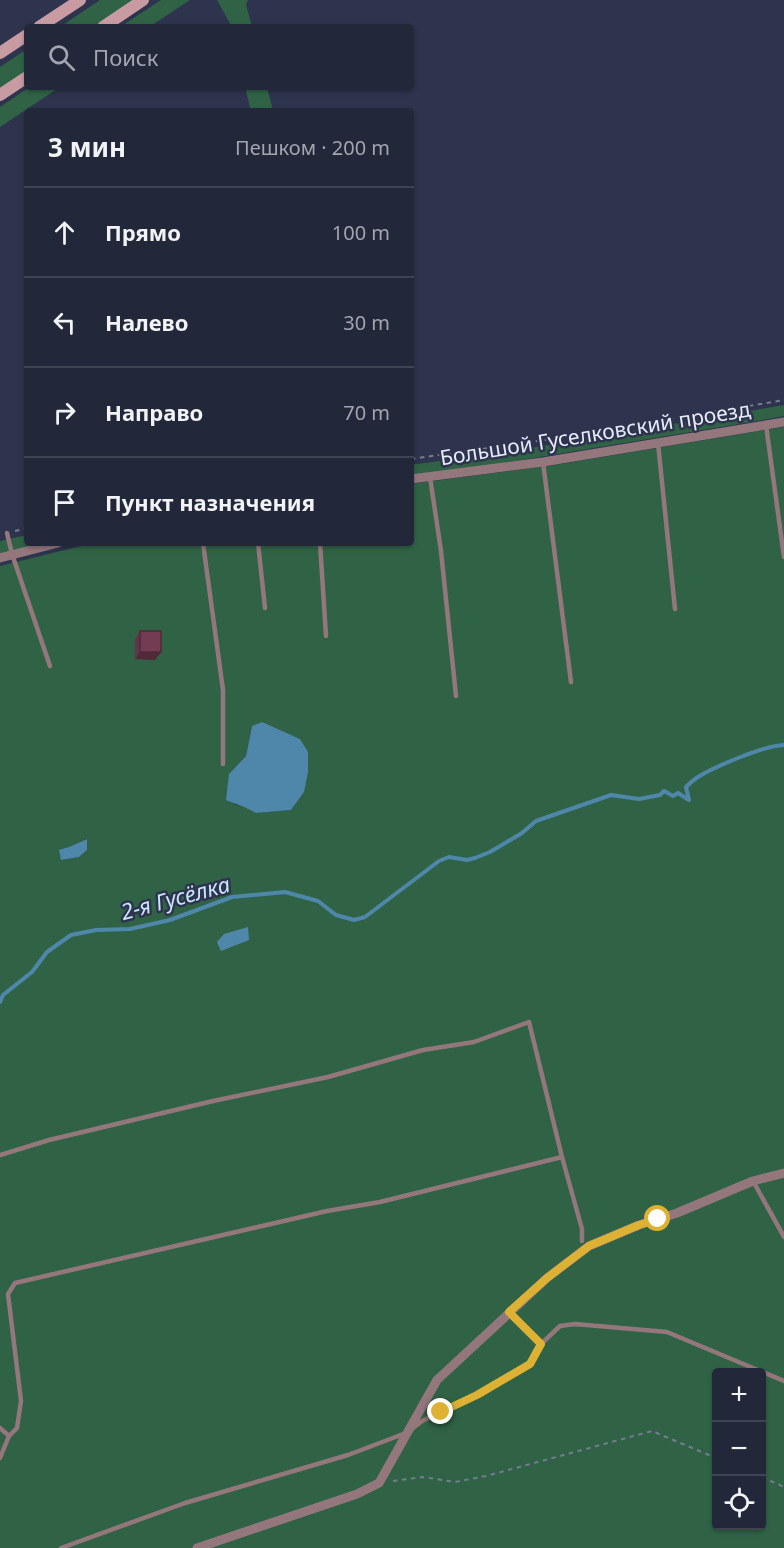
<!DOCTYPE html>
<html lang="ru">
<meta charset="utf-8">
<style>
:root{--surface:#22273a;--page:#2e3345;--text:#f1f3f6;--muted:#a2a5af;--line:#3f4454}
body{margin:0;font-family:"Noto Sans",sans-serif;background:var(--page);color:var(--text)}
.controls{position:absolute;right:18px;bottom:18px;display:grid;overflow:hidden;border-radius:6px;box-shadow:0 2px 4px #0004}
.controls button{width:54px;height:54px;display:grid;place-items:center;padding:0;border:0;border-bottom:2px solid var(--line);background:var(--surface);color:var(--text);font:30px sans-serif}
.stop{position:absolute;width:18px;height:18px;margin:-14px;border:4px solid #ddb133;border-radius:50%;background:#fff}
.stop.end{background:#ddb133;border-color:#fff;box-shadow:0 2px 6px #0008}
.list{margin:0;padding:0;list-style:none}
h2{display:flex;justify-content:space-between;align-items:center;height:78px;margin:0;padding:0 24px;font-size:26px}
h2 small{font-size:20px;font-weight:400;color:var(--muted)}
.list li{display:grid;grid-template-columns:39px 1fr auto;gap:18px;align-items:center;box-sizing:border-box;height:90px;padding:0 24px;border-top:2px solid var(--line)}
.list b{display:block;font-size:22px;white-space:nowrap}
.list em{font-size:20px;font-style:normal;color:var(--muted)}
.icon{flex:none;width:33px;height:33px;fill:none;stroke:currentColor;stroke-width:2;stroke-linecap:round;stroke-linejoin:round}
.map{position:relative;flex:none;width:784px;height:1548px;overflow:hidden}
.search{position:absolute;background:var(--surface);box-shadow:0 2px 4px #0004;left:24px;top:24px;width:390px;height:66px;display:flex;align-items:center;gap:15px;box-sizing:border-box;padding:0 21px;border-radius:6px;color:var(--muted);font-size:22px}
.panel{position:absolute;background:var(--surface);box-shadow:0 2px 4px #0004;left:24px;top:108px;width:390px;height:438px;border-radius:6px}
.map>svg:first-child{display:block}
</style>
<div class="map">
<svg width="784" height="1548" viewBox="0 0 784 1548">
<rect width="100%" height="100%" fill="#2e344d"/>
<g fill="#306346" fill-rule="evenodd">
<path d="M100 0H137L97 27H60Z"/>
<path d="M161 0H248L246 5 252 27H232L217 0H190L149 27H120Z"/>
<path d="M27 49V73L0 91V67Z"/>
<path d="M30 87H60L0 127V107Z"/>
<path d="M245 87H267L273 111H251Z"/>
<path d="M784 405V416L763 420 486 466 411 475V465L531 448Z"/>
<path d="M784 427V1548H0V566L93 543H411V484L555 465ZM252 726 284 732 300 739 304 792 291 810 256 813 244 807 234 804 229 774 246 756ZM86 839 87 850 79 857 61 860 69 847ZM716 1372H762V1526H716Z"/>
<path d="M27 535V543H43L0 556V541Z"/>
</g>
<g fill="#4f87ab">
<path d="M262 722 300 739 308 752V772L304 792 291 810 256 813 244 807 226 800 229 774 246 756 252 726Z"/>
<path d="M87 839V850L79 857 61 860 59 850 69 847Z"/>
<path d="M248 927 249 940 221 951 217 942 224 934Z"/>
</g>
<g fill="none" stroke-linecap="round" stroke-linejoin="round">
<path stroke="#4f87ab" stroke-width="4" d="M0 1002 3 995 32 972 47 952 71 935 96 930 130 929 170 920 232 897 285 892 318 901 336 915 354 920 365 917 439 861 449 857 467 860 475 858 490 852 522 833 536 821 611 795 639 799 660 795 664 791 673 796 678 793 689 800 686 787C690 783 693 780 698 777 716 766 763 746 784 745"/>
<g stroke="#767b91" stroke-width="2" stroke-dasharray="4.5 4.5" stroke-linecap="butt">
<path d="M411 459 545 440 784 400"/>
<path d="M15 531 27 528"/>
<path d="M762 1477 784 1487"/>
<path d="M393 1481 423 1477 455 1482 486 1476 652 1431 716 1458"/>
</g>
<g stroke="#94777c" stroke-width="4.5">
<path d="M766 425 784 557"/>
<path d="M658 443 675 609"/>
<path d="M543 462 571 682"/>
<path d="M430 477 441 551 456 696"/>
<path d="M7 533 12 554 50 666"/>
<path d="M203 543 223 690V764"/>
<path d="M258 543 265 608"/>
<path d="M320 543 326 636"/>
<path d="M0 1155 49 1140 129 1121 213 1101 328 1077 423 1050 474 1042 529 1022 562 1157 380 1202 327 1211 15 1283 8 1294 21 1401 17 1428 9 1436 0 1458"/>
<path d="M562 1157 582 1229V1241"/>
<path d="M753 1181 784 1237"/>
<path d="M510 1313 541 1344 560 1326 575 1324 667 1332 784 1381"/>
<path d="M0 1428 9 1436"/>
<path d="M413 1428 422 1421 477 1395 530 1364 541 1344"/>
<path d="M61 1548 185 1503 348 1455 406 1433"/>
</g>
<g stroke="#94777c" stroke-width="9">
<path d="M411 479 543 462 784 422"/>
<path d="M0 558 58 543"/>
<path d="M197 1548 357 1494 379 1483 437 1380 547 1278 589 1246 639 1225 677 1213 753 1181 784 1173"/>
</g>
<g stroke="#c89ba3" stroke-width="12">
<path d="M39 27 80 0"/>
<path d="M103 27 143 0"/>
<path d="M0 53 27 35"/>
<path d="M0 95 27 77"/>
</g>
</g>
<path fill="#633447" d="M140 631 161 652 155 660 135 659V639Z"/>
<path fill="#502a39" d="M140 652H161L155 660 135 659Z"/>
<rect fill="#733c52" stroke="#502a39" stroke-width="1.5" x="140" y="631" width="21" height="21"/>
<g fill="none" stroke-linecap="round" stroke-linejoin="round">
<path stroke="#ddb133" stroke-width="8" d="M441 1412 477 1395 530 1364 541 1344 509 1312 547 1278 589 1246 639 1225 658 1219"/>
</g>
<g text-anchor="middle" dominant-baseline="central" stroke-width="5" stroke-linejoin="round" paint-order="stroke">
<g font-size="21" fill="#e6ebfb" stroke="#2e344d">
<text transform="translate(595 433) rotate(-9)">Большой Гуселковский проезд</text>
</g>
<g font-size="22" font-style="italic" fill="#c7e6fc" stroke="#2e344d">
<text transform="translate(175 897) rotate(-15)">2-я Гусёлка</text>
</g>
</g>
</svg>
<div class="controls">
<button>+</button>
<button>−</button>
<button><svg class="icon" aria-label="locate" viewBox="0 0 24 24"><circle cx="12" cy="12" r="6"/><path d="M12 2v4M12 18v4M2 12h4M18 12h4"/></svg></button>
</div>
<div class="stop" style="left:658px;top:1219px"></div>
<div class="stop end" style="left:441px;top:1412px"></div>
<div class="search"><svg class="icon" aria-label="search" viewBox="0 0 24 24"><circle cx="10" cy="10" r="6"/><path d="M15 15l6 6"/></svg>Поиск</div>
<section class="panel">
<h2>3 мин<small>Пешком · 200 m</small></h2>
<ul class="list">
<li><svg class="icon" aria-label="ahead" viewBox="0 0 24 24"><path d="M12 20V5M6 11l6-6 6 6"/></svg><div><b>Прямо</b></div><em>100 m</em></li>
<li><svg class="icon" aria-label="left" viewBox="0 0 24 24"><path d="M17 20v-9H6M10 6l-5 5 5 5"/></svg><div><b>Налево</b></div><em>30 m</em></li>
<li><svg class="icon" aria-label="right" viewBox="0 0 24 24"><path d="M7 20v-9h11M14 6l5 5-5 5"/></svg><div><b>Направо</b></div><em>70 m</em></li>
<li><svg class="icon" aria-label="arrive" viewBox="0 0 24 24"><path d="M6 21V4h12l-3 4 3 4H6"/></svg><div><b>Пункт назначения</b></div></li>
</ul>
</section>
</div>
